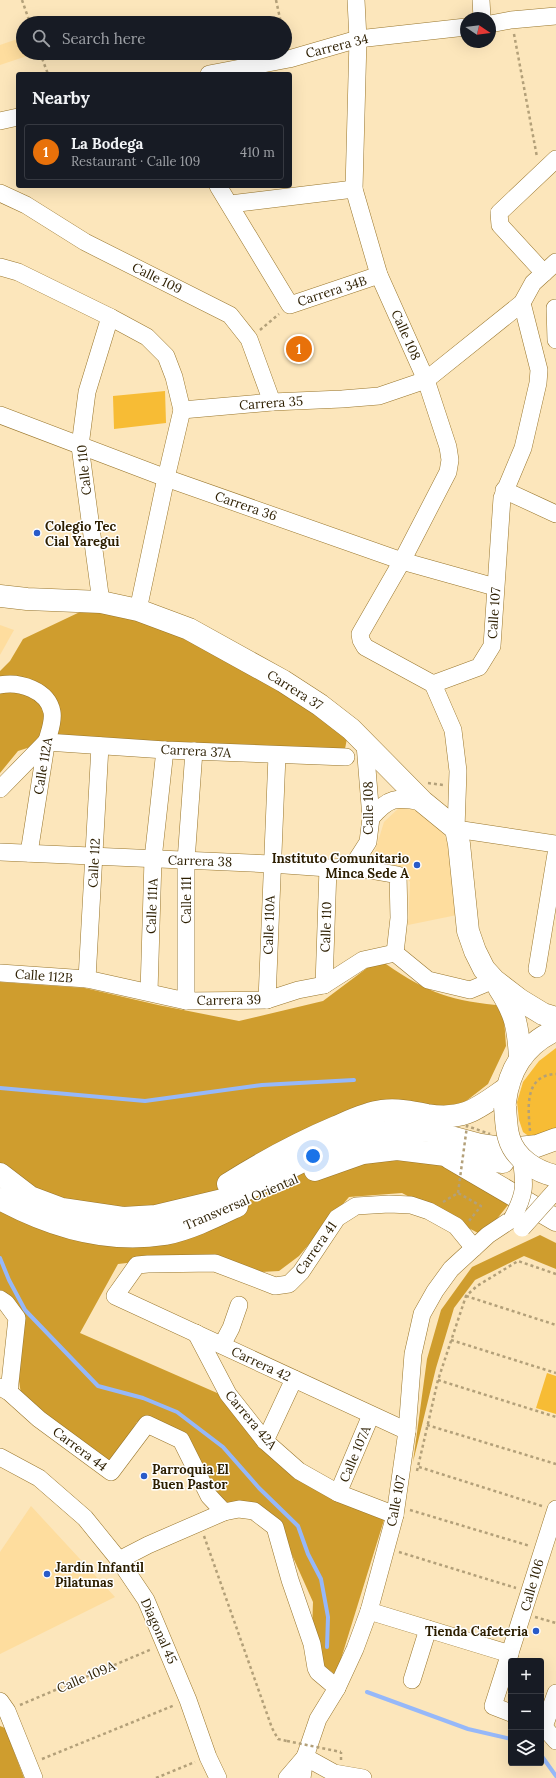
<!DOCTYPE html>
<meta charset="utf-8">
<style>
:root{--surface:#171b24;--page:#242831;--text:#f1f3f6;--muted:#9ea1a6;--line:#363941;--accent:#97afe2}
body{margin:0;font-family:Lora,serif;background:var(--page);color:var(--text)}
.controls{position:absolute;right:12px;bottom:12px;display:grid;overflow:hidden;border-radius:4px;box-shadow:0 4px 16px #0002}
.controls button{width:36px;height:36px;display:grid;place-items:center;padding:0;border:0;border-bottom:1px solid var(--line);background:var(--surface);color:var(--text);font:20px sans-serif}
.compass{position:absolute;left:460px;top:12px;width:36px;height:36px;border-radius:50%;background:var(--surface);box-shadow:0 4px 16px #0002;rotate:103deg}
.you{position:absolute;left:313px;top:1156px;width:14px;height:14px;margin:-10px;border:3px solid #fff;border-radius:50%;background:#1a73e8;box-shadow:0 0 0 6px #1a73e833}
.badge{display:grid;place-items:center;width:26px;height:26px;border-radius:50%;background:var(--accent);color:#fff;font-size:13px;font-weight:700}
.pin{position:absolute;translate:-50% -50%;border:2px solid #fff;box-shadow:0 1px 4px #0006}
.list{margin:0;padding:0;list-style:none}
h2{display:flex;justify-content:space-between;align-items:center;height:52px;margin:0;padding:0 16px;font-size:17px}
h2 small{font-size:13px;font-weight:400;color:var(--muted)}
.list li{display:grid;grid-template-columns:26px 1fr auto;gap:12px;align-items:center;box-sizing:border-box;height:56px;margin:0 8px 8px;padding:0 8px;border:1px solid var(--line);border-radius:4px}
.list b{display:block;font-size:15px;white-space:nowrap}
.list p{margin:0;font-size:13px;white-space:nowrap;color:var(--muted)}
.list em{font-size:13px;font-style:normal;color:var(--muted)}
.icon{flex:none;width:22px;height:22px;fill:none;stroke:currentColor;stroke-width:2;stroke-linecap:round;stroke-linejoin:round}
.map{position:relative;flex:none;width:556px;height:1778px;overflow:hidden}
.search{position:absolute;background:var(--surface);box-shadow:0 4px 16px #0002;left:16px;top:16px;width:276px;height:44px;display:flex;align-items:center;gap:10px;box-sizing:border-box;padding:0 14px;border-radius:22px;color:var(--muted);font-size:15px}
.panel{position:absolute;background:var(--surface);box-shadow:0 4px 16px #0002;left:16px;top:72px;width:276px;height:116px;border-radius:4px}
.map>svg:first-child{display:block}
</style>
<div class="map">
<svg width="556" height="1778" viewBox="0 0 556 1778">
<rect width="100%" height="100%" fill="#fce6bb"/>
<g fill="#fedd9e">
<path d="M23 37V53L33 54 0 65V45Z"/>
<path d="M0 625 14 630 0 655Z"/>
<path d="M401 806H410L422 811 437 826 445 836 449 846 457 915 408 925 410 882 399 868 378 864 372 861 384 822Z"/>
<path d="M31 1506 115 1597 0 1654V1552Z"/>
</g>
<g fill="#f7bc35">
<path d="M165 391 166 423 114 429 113 396Z"/>
<path d="M556 1048V1132L534 1140 523 1132 519 1120 517 1102 523 1082 539 1061Z"/>
<path d="M547 1373 556 1376V1414L536 1408Z"/>
</g>
<g fill="#cf9d2e">
<path d="M101 602 189 629 348 733 345 749 46 742 18 751 0 773V671L10 661 23 639Z"/>
<path d="M379 959C421 989 445 1000 496 1005L504 1018 506 1046 488 1084 461 1105 446 1166 508 1205 496 1220 478 1233 402 1193 349 1197 299 1256 279 1271 261 1272 188 1256 118 1264 80 1333 224 1396 266 1449 384 1520 336 1675 318 1661 312 1631 313 1602 288 1546 256 1508 227 1502 212 1489 202 1471 151 1420 137 1422 110 1466 21 1394 19 1381 22 1318 0 1291V982L85 988 158 1005 239 1021 323 1001Z"/>
<path d="M540 1235 556 1243V1269L524 1256 475 1280 454 1308 436 1368 413 1462 427 1359 441 1310 472 1267Z"/>
<path d="M0 1726 5 1728 24 1778H0Z"/>
</g>
<g fill="none" stroke-linecap="round" stroke-linejoin="round">
<g stroke="#96b8f9" stroke-width="4">
<path d="M0 1088 145 1101 262 1085 354 1080"/>
<path d="M0 1258 9 1280 25 1310 98 1386 143 1398 177 1412 223 1447 259 1488 298 1526 308 1554 321 1579 328 1617 327 1647"/>
<path d="M367 1692 468 1729 511 1739"/>
<path d="M541 1755 556 1776"/>
</g>
<g stroke="#99762c" stroke-width="18">
<g id="minor">
<path d="M356 0 358 39 354 189 379 275 426 380 448 447 450 460 448 472 402 561 360 634 361 640 365 647 433 684"/>
<path d="M481 0 482 18"/>
<path d="M490 24 511 20 556 16"/>
<path d="M209 74 289 59 358 39 466 27"/>
<path d="M0 121 18 117"/>
<path d="M218 186 290 305 379 275"/>
<path d="M0 193 26 205 85 242 230 315 249 339 272 402"/>
<path d="M230 204 354 189"/>
<path d="M0 267 18 272 110 317 147 337 166 356 174 377 182 410 166 478 138 610"/>
<path d="M544 273 500 225 499 213 556 159"/>
<path d="M555 308 556 340"/>
<path d="M182 410 272 402 342 399 379 396 426 380 522 303 533 283 556 262"/>
<path d="M0 415 166 478 402 561 495 587"/>
<path d="M504 490 556 514"/>
<path d="M101 602 80 446 87 392 110 317"/>
<path d="M433 684 479 667 492 646 502 498 523 448 538 383 539 370 522 303"/>
<path d="M433 684 453 730 458 771 456 829 556 844"/>
<path d="M0 685C19 681 48 690 52 712 54 723 48 734 46 745 40 781 35 817 29 853"/>
<path d="M46 742 165 750 346 757"/>
<path d="M0 789 46 742"/>
<path d="M371 818C389 797 395 797 423 802"/>
<path d="M0 852 271 864 328 868 352 867 398 875 399 918 395 953"/>
<path d="M352 867 368 842 371 818 365 744"/>
<path d="M395 953 428 980 470 990 494 980"/>
<path d="M537 969 556 854"/>
<path d="M0 973 87 979 186 1001 267 1000 298 990 324 985 363 960 395 953"/>
<path d="M87 979 100 746"/>
<path d="M324 985 328 868"/>
<path d="M149 992 153 859 165 750"/>
<path d="M267 1000 277 755"/>
<path d="M186 1001V861L194 751"/>
<path d="M0 1299 6 1303 17 1318 9 1392"/>
<path d="M196 1333 228 1394 265 1441 299 1471 338 1493 395 1515"/>
<path d="M222 1345 231 1328 239 1305"/>
<path d="M0 1387 9 1392 39 1419 111 1472 147 1424 181 1440 209 1496 224 1512"/>
<path d="M407 1431 115 1296 137 1265 148 1264 215 1263 275 1286 289 1284 301 1272 337 1218 356 1206 389 1204 411 1205 429 1211 456 1226 474 1248"/>
<path d="M265 1441 294 1379"/>
<path d="M0 1457 39 1478 85 1518 119 1560 146 1600 188 1700 208 1757 218 1778"/>
<path d="M338 1493 371 1415"/>
<path d="M119 1560 148 1545 224 1512 239 1509 254 1511 275 1527 290 1580 312 1644 316 1668 318 1672 337 1688"/>
<path d="M369 1611 510 1654"/>
<path d="M412 1680 428 1629"/>
<path d="M0 1701 7 1711 34 1778"/>
<path d="M511 1713 493 1706 556 1509"/>
<path d="M541 1725 544 1727 556 1741"/>
<path d="M544 1727 556 1693"/>
<path d="M305 1757 334 1773 363 1778"/>
<path d="M287 1778 305 1757"/>
<path d="M302 1778 305 1757 318 1719 337 1688 355 1649 369 1611 395 1515 407 1431 413 1354 422 1314 435 1291 451 1269 488 1235 512 1219"/>
</g>
</g>
<g stroke="#99762c" stroke-width="23">
<g id="major">
<path d="M0 596 27 599 101 602 138 610 189 629 283 681 320 705 351 729 423 802 456 829 459 844 468 931 475 951 484 969 494 980 520 1000 543 1014 556 1018"/>
<path d="M499 988C516 1014 518 1027 520 1057"/>
<path d="M505 1102C509 1069 525 1044 556 1030"/>
<path d="M450 1158 556 1220"/>
<path d="M315 1170 363 1153 397 1149 503 1162"/>
<path d="M0 1174 30 1197 62 1209 123 1218 156 1216 227 1199 323 1151 366 1135 398 1130 429 1131 481 1145 508 1149 537 1146 556 1139"/>
<path d="M228 1184C263 1162 298 1143 336 1127 350 1121 366 1113 382 1111 397 1109 412 1112 427 1115 465 1121 478 1108 507 1088"/>
<path d="M0 1199C50 1226 108 1243 165 1234 190 1229 214 1217 237 1206"/>
</g>
</g>
<g stroke="#b3a079" stroke-width="2.5" stroke-dasharray="3 3" stroke-linecap="butt">
<path d="M22 0 30 23"/>
<path d="M276 0 281 23"/>
<path d="M514 34 537 157"/>
<path d="M40 53 48 74"/>
<path d="M260 330 279 314"/>
<path d="M428 783 443 785"/>
<path d="M530 1131C528 1108 524 1075 556 1074"/>
<path d="M443 1202 458 1193 481 1206 469 1221"/>
<path d="M466 1296 556 1325"/>
<path d="M451 1340 556 1373"/>
<path d="M438 1380 556 1417"/>
<path d="M427 1425 556 1464"/>
<path d="M419 1467 542 1506"/>
<path d="M417 1471 438 1380 466 1296 477 1286 518 1261 556 1274"/>
<path d="M410 1510 530 1546"/>
<path d="M204 1536 272 1728 278 1739 287 1741"/>
<path d="M399 1552 516 1588"/>
<path d="M535 1617 556 1623"/>
<path d="M20 1705 152 1649"/>
<path d="M42 1759 175 1705"/>
<path d="M341 1760V1752"/>
<path d="M156 1778 195 1762"/>
</g>
<use href="#minor" stroke="#fff" stroke-width="17"/>
<use href="#major" stroke="#fff" stroke-width="22"/>
<g stroke="#99762c" stroke-width="18" stroke-linecap="butt">
<g id="minor-bridge">
<path d="M512 1219C526 1193 525 1185 521 1157"/>
<path d="M522 1228 556 1190"/>
</g>
</g>
<g stroke="#99762c" stroke-width="23" stroke-linecap="butt">
<path id="major-bridge" d="M505 1107C506 1117 506 1129 509 1138 515 1159 537 1172 556 1176"/>
</g>
<g stroke="#b3a079" stroke-width="2.5" stroke-dasharray="3 3" stroke-linecap="butt">
<path d="M458 1193 467 1126 490 1134"/>
<path d="M287 1741 341 1752"/>
</g>
<use href="#minor-bridge" stroke="#fff" stroke-width="17"/>
<use href="#major-bridge" stroke="#fff" stroke-width="22"/>
</g>
<g fill="#295bc9" stroke="#fff" stroke-width="1.5">
<circle cx="37" cy="533" r="4"/>
<circle cx="417" cy="865" r="4"/>
<circle cx="144" cy="1476" r="4"/>
<circle cx="47" cy="1574" r="4"/>
<circle cx="536" cy="1631" r="4"/>
</g>
<g text-anchor="middle" dominant-baseline="central" stroke-width="3" stroke-linejoin="round" paint-order="stroke">
<g font-size="13" fill="#2c1e00" stroke="#fff">
<text transform="translate(337 46) rotate(-14)">Carrera 34</text>
<text transform="translate(157 278) rotate(26)">Calle 109</text>
<text transform="translate(332 291) rotate(-18)">Carrera 34B</text>
<text transform="translate(406 335) rotate(66)">Calle 108</text>
<text transform="translate(271 403) rotate(-4)">Carrera 35</text>
<text transform="translate(84 470) rotate(-96)">Calle 110</text>
<text transform="translate(246 506) rotate(19)">Carrera 36</text>
<text transform="translate(494 613) rotate(-86)">Calle 107</text>
<text transform="translate(295 690) rotate(32)">Carrera 37</text>
<text transform="translate(196 751) rotate(3)">Carrera 37A</text>
<text transform="translate(43 766) rotate(-80)">Calle 112A</text>
<text transform="translate(368 808) rotate(-90)">Calle 108</text>
<text transform="translate(200 861) rotate(2)">Carrera 38</text>
<text transform="translate(94 863) rotate(-87)">Calle 112</text>
<text transform="translate(186 900) rotate(-90)">Calle 111</text>
<text transform="translate(152 906) rotate(-88)">Calle 111A</text>
<text transform="translate(269 925) rotate(-88)">Calle 110A</text>
<text transform="translate(326 927) rotate(-88)">Calle 110</text>
<text transform="translate(44 976) rotate(4)">Calle 112B</text>
<text transform="translate(229 1000) rotate(-1)">Carrera 39</text>
<text transform="translate(241 1202) rotate(-23)">Transversal Oriental</text>
<text transform="translate(316 1248) rotate(-55)">Carrera 41</text>
<text transform="translate(261 1364) rotate(25)">Carrera 42</text>
<text transform="translate(251 1420) rotate(50)">Carrera 42A</text>
<text transform="translate(80 1449) rotate(37)">Carrera 44</text>
<text transform="translate(355 1454) rotate(-67)">Calle 107A</text>
<text transform="translate(396 1501) rotate(-79)">Calle 107</text>
<text transform="translate(532 1585) rotate(-74)">Calle 106</text>
<text transform="translate(159 1631) rotate(66)">Diagonal 45</text>
<text transform="translate(86 1677) rotate(-23)">Calle 109A</text>
</g>
<g font-size="13" font-weight="bold" fill="#2c1e00" stroke="#fff" text-anchor="start">
<text x="45" y="526">Colegio Tec<tspan x="45" dy="15">Cial Yaregui</tspan></text>
<text x="409" y="858" text-anchor="end">Instituto Comunitario<tspan x="409" dy="15">Minca Sede A</tspan></text>
<text x="152" y="1469">Parroquia El<tspan x="152" dy="15">Buen Pastor</tspan></text>
<text x="55" y="1567">Jardín Infantil<tspan x="55" dy="15">Pilatunas</tspan></text>
<text x="528" y="1631" text-anchor="end">Tienda Cafeteria</text>
</g>
</g>
</svg>
<div class="controls">
<button>+</button>
<button>−</button>
<button><svg class="icon" aria-label="layers" viewBox="0 0 24 24"><path d="M12 4l9 5-9 5-9-5zM3 14l9 5 9-5"/></svg></button>
</div>
<svg class="compass" viewBox="-18 -18 36 36"><path d="M0-13l5 13h-10z" fill="#e53935"/><path d="M0 13l5-13h-10z" fill="#9ea1a6"/></svg>
<div class="you"></div>
<div class="pin badge" style="left:299px;top:349px;background:#e8710a">1</div>
<div class="search"><svg class="icon" aria-label="search" viewBox="0 0 24 24"><circle cx="10" cy="10" r="6"/><path d="M15 15l6 6"/></svg>Search here</div>
<section class="panel">
<h2>Nearby<small></small></h2>
<ul class="list">
<li><span class="badge" style="background:#e8710a">1</span><div><b>La Bodega</b><p>Restaurant · Calle 109</p></div><em>410 m</em></li>
</ul>
</section>
</div>
